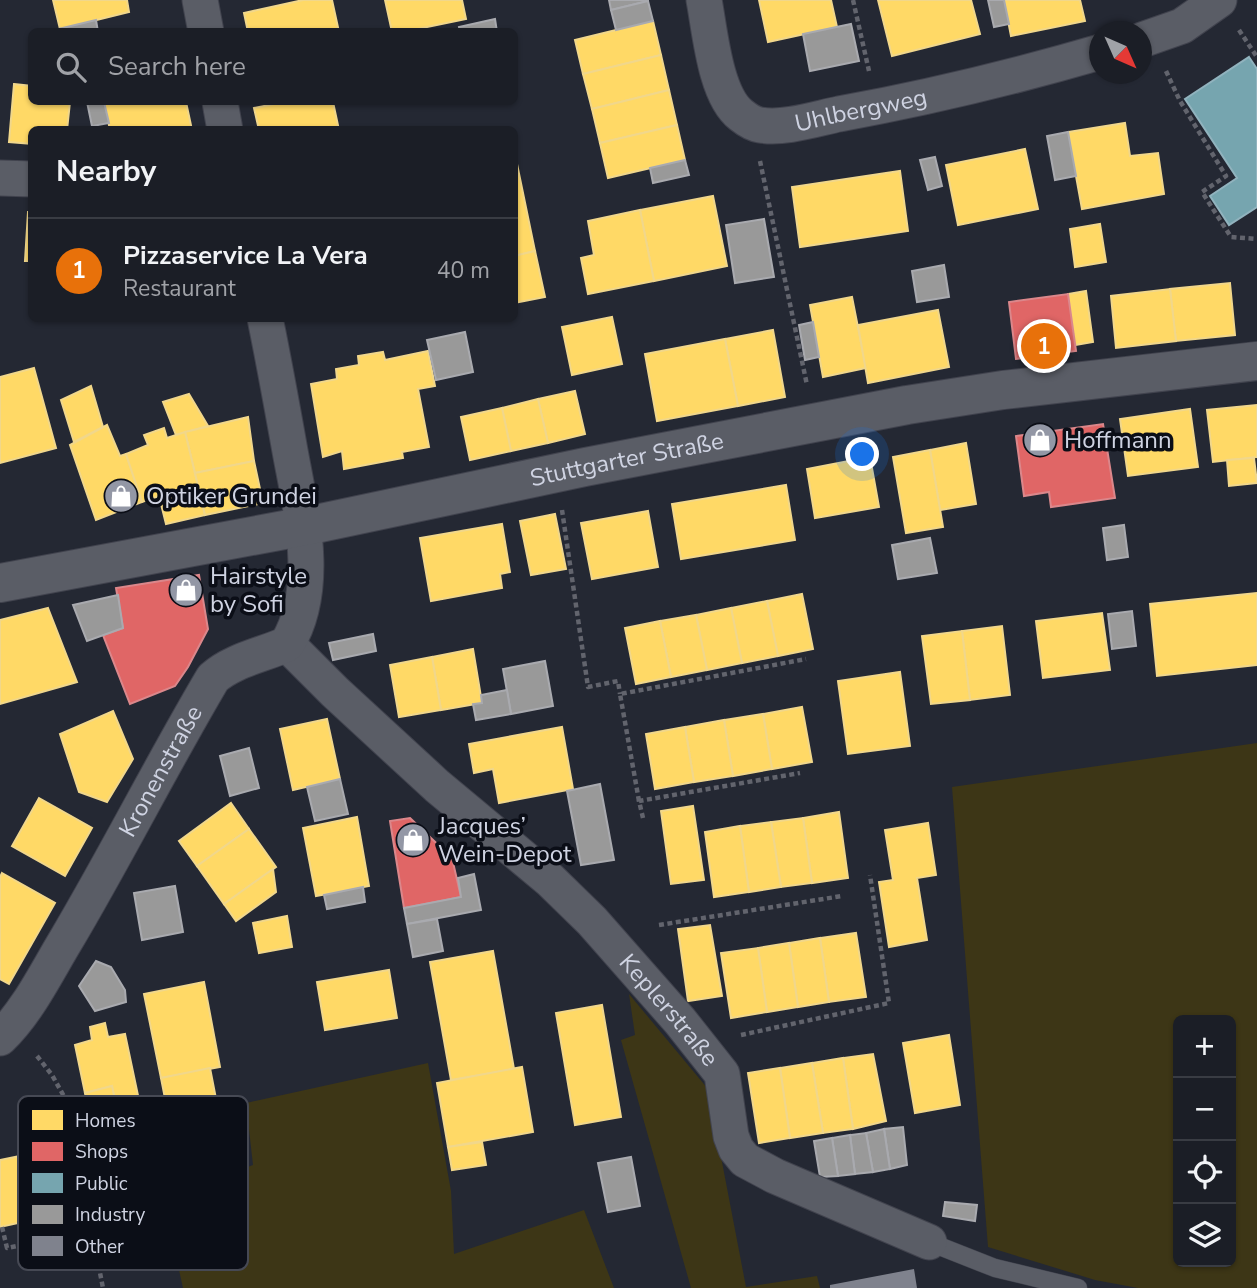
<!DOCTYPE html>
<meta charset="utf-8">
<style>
:root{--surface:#1b1e26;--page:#24272e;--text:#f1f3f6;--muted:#a0a2a7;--line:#393c43;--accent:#1a73e8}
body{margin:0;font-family:"Nunito Sans",sans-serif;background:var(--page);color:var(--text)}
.controls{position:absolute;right:21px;bottom:21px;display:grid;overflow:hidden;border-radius:10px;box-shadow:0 2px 5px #0004}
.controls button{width:63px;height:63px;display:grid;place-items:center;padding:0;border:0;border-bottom:2px solid var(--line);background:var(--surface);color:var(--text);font:35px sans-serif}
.compass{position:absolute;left:1089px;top:21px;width:63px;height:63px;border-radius:50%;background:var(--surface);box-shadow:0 2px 5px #0004;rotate:135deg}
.you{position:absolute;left:863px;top:455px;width:24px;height:24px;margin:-18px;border:5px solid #fff;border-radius:50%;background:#1a73e8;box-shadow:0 0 0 10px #1a73e833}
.badge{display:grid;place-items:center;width:46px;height:46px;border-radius:50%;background:var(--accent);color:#fff;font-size:23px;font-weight:700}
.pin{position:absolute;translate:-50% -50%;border:4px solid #fff;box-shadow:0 2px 7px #0006}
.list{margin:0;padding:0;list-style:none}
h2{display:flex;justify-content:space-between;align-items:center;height:91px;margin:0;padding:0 28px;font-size:30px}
h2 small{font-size:23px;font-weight:400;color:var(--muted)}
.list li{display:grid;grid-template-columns:46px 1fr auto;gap:21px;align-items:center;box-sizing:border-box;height:105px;padding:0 28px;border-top:2px solid var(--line)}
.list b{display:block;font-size:26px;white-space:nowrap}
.list p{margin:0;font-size:23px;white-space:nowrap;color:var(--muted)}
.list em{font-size:23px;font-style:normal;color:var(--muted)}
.icon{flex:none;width:38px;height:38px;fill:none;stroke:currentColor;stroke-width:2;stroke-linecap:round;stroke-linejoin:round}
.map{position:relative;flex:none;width:1257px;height:1288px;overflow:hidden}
.search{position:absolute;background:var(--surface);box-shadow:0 2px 5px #0004;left:28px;top:28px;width:490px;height:77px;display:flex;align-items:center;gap:18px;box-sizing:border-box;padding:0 24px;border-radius:10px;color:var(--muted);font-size:26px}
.panel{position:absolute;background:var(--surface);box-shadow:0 2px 5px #0004;left:28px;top:126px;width:490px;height:196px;border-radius:10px}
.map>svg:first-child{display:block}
</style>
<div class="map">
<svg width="1257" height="1288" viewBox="0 0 1257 1288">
<rect width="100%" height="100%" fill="#242833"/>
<g fill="#3d3616" fill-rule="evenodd">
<path d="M1257 743V1288H1138L1095 1280 988 1247 952 787ZM1178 1020H1231V1262H1178Z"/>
<path d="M629 994 708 1089 746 1287 817 1276 820 1288H691L621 1040 635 1035Z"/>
<path d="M428 1063 451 1191 454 1254 584 1210 614 1288H183L163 1198 253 1165 246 1103Z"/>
</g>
<g fill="#ffd966" stroke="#f1d78b" stroke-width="2">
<path d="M53 0H127L129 12 60 29Z"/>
<path d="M303 0H332L339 32H248L244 13Z"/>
<path d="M385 0H462L466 19 403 32H392Z"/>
<path d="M759 0H831L837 27 768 42Z"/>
<path d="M878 0H971L980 34 892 56Z"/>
<path d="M1004 0H1080L1085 21 1011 36Z"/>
<path d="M653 21 661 55 583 74 575 40Z"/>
<path d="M661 55 669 90 592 109 583 74Z"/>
<path d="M14 84 32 86V102H70L67 130H32V144L9 142Z"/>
<path d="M669 90 677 125 600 143 592 109Z"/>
<path d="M104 102H186L192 130H110Z"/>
<path d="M284 102H333L339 130H259L254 108Z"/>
<path d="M1125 123 1130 156 1158 153 1164 194 1082 209 1068 132Z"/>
<path d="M677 125 685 160 608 178 600 143Z"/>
<path d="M1025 149 1038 209 958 225 946 165Z"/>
<path d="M517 164 535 251 514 256V165Z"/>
<path d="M900 171 908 231 800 247 792 187Z"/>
<path d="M713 196 727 266 654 281 640 210Z"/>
<path d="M640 210 654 281 588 294 581 258 594 255 588 221Z"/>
<path d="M28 212H32V261H25Z"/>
<path d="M1100 224 1106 262 1075 267 1070 229Z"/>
<path d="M535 251 545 297 514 303V256Z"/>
<path d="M1230 283 1235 335 1176 341 1170 289Z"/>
<path d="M1170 289 1176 341 1116 348 1111 296Z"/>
<path d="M1086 291 1093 342 1075 345 1068 294Z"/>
<path d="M852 297 866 368 823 377 810 305Z"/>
<path d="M938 310 949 367 868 383 858 325Z"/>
<path d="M612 317 622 364 572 375 562 327Z"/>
<path d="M773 330 785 397 738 406 725 339Z"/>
<path d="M725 339 738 406 657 421 645 354Z"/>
<path d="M428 351 435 386 418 389 429 447 402 452 403 458 344 469 342 451 323 457 311 384 337 379 336 369 359 365 358 356 383 352 385 360Z"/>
<path d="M34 368 56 448 0 463V377Z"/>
<path d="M91 386 103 427 74 442 61 400Z"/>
<path d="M575 391 585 434 548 443 538 399Z"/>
<path d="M189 394 208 426 176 435 163 402Z"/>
<path d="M538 399 548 443 511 451 502 408Z"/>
<path d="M1257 405V457L1213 462 1207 410Z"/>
<path d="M502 408 511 451 470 460 461 417Z"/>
<path d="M1190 409 1198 467 1128 476 1120 419Z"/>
<path d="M248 417 254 461 195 473 185 432Z"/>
<path d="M107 425 120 456 126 454 142 502 96 520 70 445Z"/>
<path d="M164 428 167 438 185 432 205 515 166 524 159 496 142 502 126 454 148 445 144 435Z"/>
<path d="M966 443 976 504 940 510 930 450Z"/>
<path d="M930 450 943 527 906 533 893 457Z"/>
<path d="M870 457 879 507 815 518 807 469Z"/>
<path d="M1254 458 1257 483 1229 486 1227 460Z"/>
<path d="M254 461 263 503 205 515 195 473Z"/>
<path d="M786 485 795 540 681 559 672 504Z"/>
<path d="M648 511 658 567 592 579 581 523Z"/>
<path d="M555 514 566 569 531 575 520 521Z"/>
<path d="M502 524 510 572 500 574 502 588 431 601 420 538Z"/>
<path d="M1257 593V665L1157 676 1150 604Z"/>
<path d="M802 594 813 649 778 656 767 601Z"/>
<path d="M767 601 778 656 742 663 731 608Z"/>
<path d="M48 608 77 682 0 704V620Z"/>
<path d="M731 608 742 663 707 670 696 615Z"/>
<path d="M1102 613 1110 670 1043 678 1036 621Z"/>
<path d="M696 615 707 670 671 677 660 621Z"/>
<path d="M660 621 671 677 636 684 625 628Z"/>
<path d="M1002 626 1010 695 970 700 962 631Z"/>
<path d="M962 631 970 700 931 704 922 636Z"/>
<path d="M473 649 482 703 441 710 432 657Z"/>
<path d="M432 657 441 710 399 717 390 665Z"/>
<path d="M900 672 910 746 848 754 838 681Z"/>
<path d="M802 707 812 762 772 769 763 714Z"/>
<path d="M113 711 133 759 107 802 79 792 60 734Z"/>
<path d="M763 714 772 769 733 776 724 720Z"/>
<path d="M327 719 340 779 293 790 280 729Z"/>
<path d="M724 720 733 776 694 782 685 727Z"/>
<path d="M562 727 573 789 499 803 493 769 474 773 469 744Z"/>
<path d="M685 727 694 782 655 789 646 734Z"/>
<path d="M39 798 92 828 65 876 12 846Z"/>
<path d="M231 803 249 829 197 866 179 841Z"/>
<path d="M693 806 704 880 671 884 661 811Z"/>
<path d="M839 812 848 878 812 883 803 818Z"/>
<path d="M357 817 369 886 316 896 303 828Z"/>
<path d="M803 818 812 883 781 887 771 822Z"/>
<path d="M771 822 781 887 749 892 740 826Z"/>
<path d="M928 823 936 875 917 878 927 940 889 947 879 882 893 880 885 830Z"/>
<path d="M740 826 749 892 714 897 705 832Z"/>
<path d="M249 829 276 867 224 904 197 866Z"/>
<path d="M273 869 276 892 236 921 224 904Z"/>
<path d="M2 873 55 903 9 984 0 979V877Z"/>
<path d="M287 916 292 947 259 953 253 923Z"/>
<path d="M710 925 722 996 688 1001 678 929Z"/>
<path d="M856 933 866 997 829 1002 820 938Z"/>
<path d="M820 938 829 1002 798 1007 789 943Z"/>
<path d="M789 943 798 1007 767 1012 758 948Z"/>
<path d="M758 948 767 1012 731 1018 721 953Z"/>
<path d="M493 951 514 1069 451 1080 430 962Z"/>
<path d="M389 970 397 1018 325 1030 317 982Z"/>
<path d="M204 982 220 1067 161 1078 144 994Z"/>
<path d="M602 1005 621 1117 575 1125 556 1013Z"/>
<path d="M105 1023 108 1037 125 1034 140 1105 117 1110 112 1086 85 1093 75 1045 92 1040 90 1027Z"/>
<path d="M949 1035 960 1105 915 1113 903 1043Z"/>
<path d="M873 1054 886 1121 853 1129 843 1058Z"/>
<path d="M843 1058 853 1129 823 1133 812 1063Z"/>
<path d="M812 1063 823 1133 790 1138 780 1068Z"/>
<path d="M522 1067 533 1132 448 1147 437 1083Z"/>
<path d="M210 1068 224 1140 189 1147 184 1122 170 1124 161 1078Z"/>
<path d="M780 1068 790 1138 759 1143 748 1073Z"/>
<path d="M112 1086 117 1110 121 1109 128 1139 135 1137 142 1167 109 1175 105 1154 95 1156 84 1104 87 1103 85 1093Z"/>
<path d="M482 1142 486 1165 452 1170 448 1147Z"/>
<path d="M59 1148 72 1211 0 1227V1160Z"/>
</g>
<g fill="#e06666" stroke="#db878b" stroke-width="2">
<path d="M1068 294 1076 351 1016 359 1009 302Z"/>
<path d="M1103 424 1115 498 1051 507 1049 492 1024 496 1016 436Z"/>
<path d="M199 575 208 629 188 667 175 686 130 704 103 635 123 628 116 588Z"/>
<path d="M410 818 452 858 461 897 404 908 390 821Z"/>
</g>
<path fill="#76a5af" stroke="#91b3be" stroke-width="2" d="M1249 57 1257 69V207L1229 225 1210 196 1237 178 1185 99Z"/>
<g fill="#999" stroke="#a9aaaf" stroke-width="2">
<path d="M609 0H648V1L611 10Z"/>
<path d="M988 0H1004L1009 24 994 27Z"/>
<path d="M648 1 653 21 616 30 611 10Z"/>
<path d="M495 19 497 32H460L459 27Z"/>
<path d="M96 20 98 32H54V30Z"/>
<path d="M851 24 859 61 810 71 803 34Z"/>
<path d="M87 102H104L109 123 92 126Z"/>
<path d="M1068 132 1076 176 1055 180 1047 136Z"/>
<path d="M935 157 942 186 928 190 920 160Z"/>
<path d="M685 160 689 175 653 183 650 168Z"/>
<path d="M764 219 774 277 735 283 726 225Z"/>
<path d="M944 265 949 297 917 302 912 271Z"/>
<path d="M813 322 819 357 805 360 799 325Z"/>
<path d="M465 332 473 372 436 380 427 340Z"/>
<path d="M1124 525 1128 557 1107 560 1103 528Z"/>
<path d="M930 538 937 573 898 579 892 545Z"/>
<path d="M118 595 123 628 87 641 73 605Z"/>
<path d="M1132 611 1136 646 1112 649 1108 614Z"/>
<path d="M373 634 376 651 333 660 329 643Z"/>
<path d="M545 661 553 706 511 714 503 669Z"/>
<path d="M507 690 511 714 476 720 473 704 482 703 481 695Z"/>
<path d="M249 748 259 788 230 796 220 756Z"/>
<path d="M340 779 348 814 315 821 307 787Z"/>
<path d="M600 784 614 860 581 865 567 791Z"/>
<path d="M474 874 481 910 407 924 404 908 461 897 458 878Z"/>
<path d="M175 886 183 932 142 940 134 893Z"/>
<path d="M363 887 365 902 327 909 324 895Z"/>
<path d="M437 919 443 951 413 957 407 924Z"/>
<path d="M96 961 111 967 125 990 126 1002 95 1011 79 986Z"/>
<path d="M903 1127 907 1165 890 1169 884 1129Z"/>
<path d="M884 1129 890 1169 873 1172 866 1133Z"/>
<path d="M866 1133 873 1172 855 1174 850 1135Z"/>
<path d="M850 1135 855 1174 838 1176 832 1138Z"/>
<path d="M832 1138 838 1176 820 1177 814 1141Z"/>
<path d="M631 1157 640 1206 608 1212 598 1163Z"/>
<path d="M945 1202 977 1205 975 1221 943 1216Z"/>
</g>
<path fill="#7f828d" d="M914 1269 917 1288H830V1285Z"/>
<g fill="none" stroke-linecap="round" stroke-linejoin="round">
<g stroke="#41434e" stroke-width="19">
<path id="lane" d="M929 1242 995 1268 1078 1288"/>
</g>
<g stroke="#41434e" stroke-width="37">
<g id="street">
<path d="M200 0 206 32"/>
<path id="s1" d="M704 0C710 31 715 95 741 115 746 119 754 124 760 125 785 129 815 119 839 114 927 98 1014 77 1100 52"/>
<path d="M1142 40 1182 26 1219 0"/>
<path d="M220 102 225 130"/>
<path d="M0 178 32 179"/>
<path id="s2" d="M287 644 335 692 437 786 550 880 592 921 680 1021 722 1074 731 1136 736 1149 745 1160 775 1176 929 1242"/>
<path id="s3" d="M0 1038C28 1011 46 973 66 940 117 854 162 764 213 678 233 660 263 655 287 644 321 588 301 511 290 451 282 406 274 362 265 318"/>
</g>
</g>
<g stroke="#41434e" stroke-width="40">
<g id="secondary">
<path id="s4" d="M0 583 311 525 585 467 907 405 1003 390 1257 361"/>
</g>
</g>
<g stroke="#62646d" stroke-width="4.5" stroke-dasharray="5 3.5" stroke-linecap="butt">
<path d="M853 0 869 71"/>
<path d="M1239 30 1257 57"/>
<path d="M1166 71 1180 101 1226 176 1202 192 1231 237 1257 239"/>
<path d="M760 161 807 385"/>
<path d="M562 510 588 687 618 681 620 694"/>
<path d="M639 801 620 694 806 659"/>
<path d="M643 818 639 801 800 773"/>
<path d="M659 925 842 896"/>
<path d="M741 1035 889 1003 870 875"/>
<path d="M37 1056 52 1075 66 1100 103 1288"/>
<path d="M2 1227 7 1248 91 1231"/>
</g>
<use href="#lane" stroke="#5a5d66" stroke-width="18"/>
<use href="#street" stroke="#5a5d66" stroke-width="35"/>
<use href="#secondary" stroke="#5a5d66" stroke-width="38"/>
</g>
<defs>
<g id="shop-disc" transform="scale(1.75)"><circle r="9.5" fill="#9397a5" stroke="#0b0e17"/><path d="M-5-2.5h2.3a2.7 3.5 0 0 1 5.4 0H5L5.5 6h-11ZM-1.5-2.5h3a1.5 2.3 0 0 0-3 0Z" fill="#fff"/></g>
</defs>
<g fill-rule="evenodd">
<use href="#shop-disc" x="1040" y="440"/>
<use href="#shop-disc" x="121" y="496"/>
<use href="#shop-disc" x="186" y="590"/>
<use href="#shop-disc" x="413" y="840"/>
</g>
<g text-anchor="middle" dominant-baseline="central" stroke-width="7" stroke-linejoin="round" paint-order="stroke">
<g font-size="24" fill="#cfd3e2" stroke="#0b0e17">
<text stroke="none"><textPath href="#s1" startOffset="247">Uhlbergweg</textPath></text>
<text stroke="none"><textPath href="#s4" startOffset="639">Stuttgarter Straße</textPath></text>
<text stroke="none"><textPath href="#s3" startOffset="312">Kronenstraße</textPath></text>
<text stroke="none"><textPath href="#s2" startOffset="530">Keplerstraße</textPath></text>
</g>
<g font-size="24" fill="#cfd3e2" stroke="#0b0e17" text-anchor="start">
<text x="1064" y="440">Hoffmann</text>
<text x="146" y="496">Optiker Grundei</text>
<text x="210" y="576">Hairstyle<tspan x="210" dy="28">by Sofi</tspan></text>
<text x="438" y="826">Jacques’<tspan x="438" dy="28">Wein-Depot</tspan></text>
</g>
</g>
<rect x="18" y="1096" width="230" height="174" rx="10" fill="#0b0e17" stroke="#464954" stroke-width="2"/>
<rect x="32" y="1110" width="31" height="20" fill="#ffd966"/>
<rect x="32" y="1142" width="31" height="19" fill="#e06666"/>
<rect x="32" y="1173" width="31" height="20" fill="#76a5af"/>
<rect x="32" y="1205" width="31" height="19" fill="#999"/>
<rect x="32" y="1236" width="31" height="20" fill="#7f828d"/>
<g font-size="19" fill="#cfd3e2">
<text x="75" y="1127">Homes</text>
<text x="75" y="1158">Shops</text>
<text x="75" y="1190">Public</text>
<text x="75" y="1221">Industry</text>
<text x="75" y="1253">Other</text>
</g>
</svg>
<div class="controls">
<button>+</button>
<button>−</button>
<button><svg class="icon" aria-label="locate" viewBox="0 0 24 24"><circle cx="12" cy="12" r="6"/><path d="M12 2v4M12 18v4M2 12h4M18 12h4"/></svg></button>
<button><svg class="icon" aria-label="layers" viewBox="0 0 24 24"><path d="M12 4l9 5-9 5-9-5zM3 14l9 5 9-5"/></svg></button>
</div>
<svg class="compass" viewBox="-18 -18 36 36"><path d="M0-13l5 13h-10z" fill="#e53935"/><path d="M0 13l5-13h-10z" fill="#a0a2a7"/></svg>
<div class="you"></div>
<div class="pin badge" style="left:1044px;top:346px;background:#e8710a">1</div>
<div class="search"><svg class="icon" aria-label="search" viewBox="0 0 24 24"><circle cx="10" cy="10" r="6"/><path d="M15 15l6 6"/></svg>Search here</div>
<section class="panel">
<h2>Nearby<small></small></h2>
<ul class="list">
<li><span class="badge" style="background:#e8710a">1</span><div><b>Pizzaservice La Vera</b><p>Restaurant</p></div><em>40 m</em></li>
</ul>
</section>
</div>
